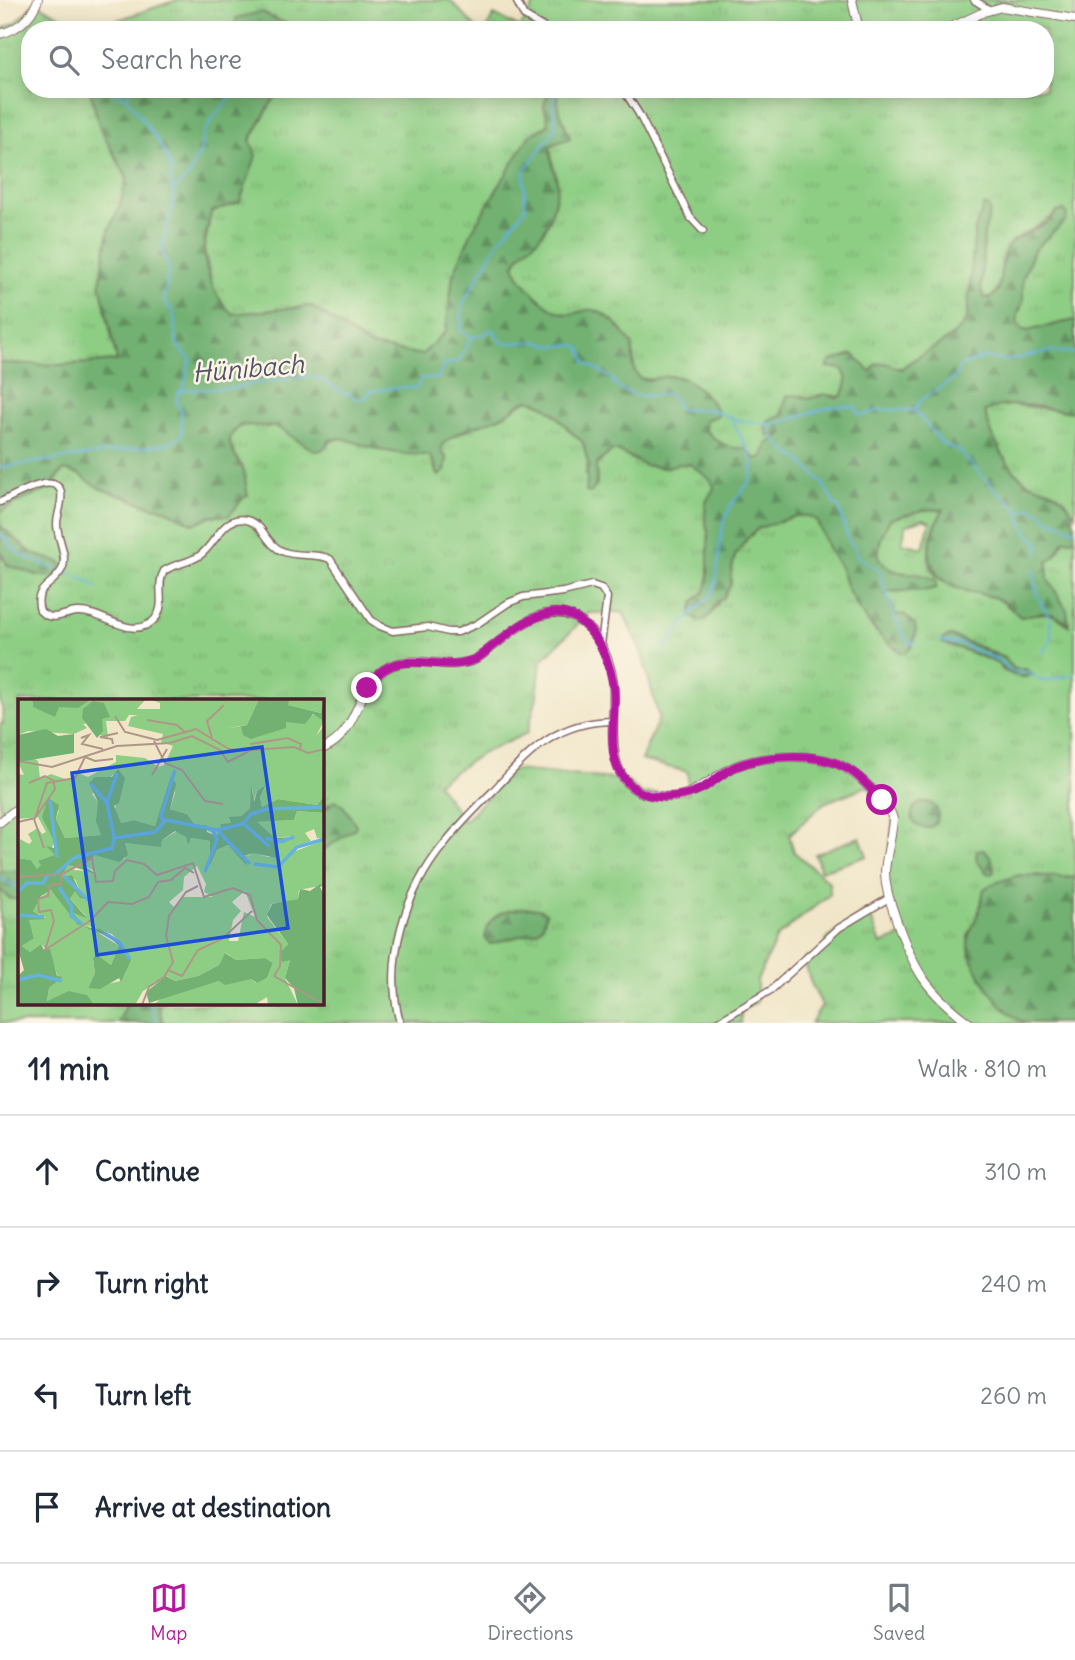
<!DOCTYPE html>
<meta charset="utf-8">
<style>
:root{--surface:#fff;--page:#f6f6f7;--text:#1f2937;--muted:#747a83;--line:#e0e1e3;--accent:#b5179e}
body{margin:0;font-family:Delius,sans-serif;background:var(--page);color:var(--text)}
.stop{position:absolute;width:21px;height:21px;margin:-16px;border:5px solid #b5179e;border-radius:50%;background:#fff}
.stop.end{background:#b5179e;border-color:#fff;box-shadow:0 2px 7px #0008}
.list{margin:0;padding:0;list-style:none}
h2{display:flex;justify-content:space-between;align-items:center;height:91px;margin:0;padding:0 28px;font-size:30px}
h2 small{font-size:23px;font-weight:400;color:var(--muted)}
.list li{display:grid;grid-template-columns:46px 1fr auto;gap:21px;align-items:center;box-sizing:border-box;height:112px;padding:0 28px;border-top:2px solid var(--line)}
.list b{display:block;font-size:26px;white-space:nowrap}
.list em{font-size:23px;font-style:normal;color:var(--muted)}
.icon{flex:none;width:38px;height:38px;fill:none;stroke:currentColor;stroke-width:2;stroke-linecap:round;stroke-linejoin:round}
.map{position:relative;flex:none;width:1075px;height:1023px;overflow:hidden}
.search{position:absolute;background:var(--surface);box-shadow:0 4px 18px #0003;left:21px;right:21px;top:21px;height:77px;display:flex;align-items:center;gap:18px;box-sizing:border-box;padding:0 24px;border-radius:28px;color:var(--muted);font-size:26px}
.sheet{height:539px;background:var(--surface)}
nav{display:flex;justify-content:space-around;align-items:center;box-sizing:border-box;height:98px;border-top:2px solid var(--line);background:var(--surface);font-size:19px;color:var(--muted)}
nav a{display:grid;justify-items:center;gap:4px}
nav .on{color:var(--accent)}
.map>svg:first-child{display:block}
</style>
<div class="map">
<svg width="1075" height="1023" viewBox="0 0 1075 1023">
<defs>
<pattern id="grass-tufts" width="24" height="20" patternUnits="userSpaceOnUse" patternTransform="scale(1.75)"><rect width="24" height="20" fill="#8ece84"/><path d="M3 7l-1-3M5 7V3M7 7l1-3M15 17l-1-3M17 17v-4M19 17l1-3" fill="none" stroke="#7cb072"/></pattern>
<pattern id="forest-firs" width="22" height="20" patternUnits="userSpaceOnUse" patternTransform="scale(1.75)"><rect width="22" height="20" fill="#72b172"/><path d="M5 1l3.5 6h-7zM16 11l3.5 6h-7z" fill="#608f5e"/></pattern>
</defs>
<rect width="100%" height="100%" fill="#fcf5e5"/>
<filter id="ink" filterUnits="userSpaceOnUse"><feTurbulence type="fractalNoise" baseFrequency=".0143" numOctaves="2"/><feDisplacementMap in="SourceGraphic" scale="14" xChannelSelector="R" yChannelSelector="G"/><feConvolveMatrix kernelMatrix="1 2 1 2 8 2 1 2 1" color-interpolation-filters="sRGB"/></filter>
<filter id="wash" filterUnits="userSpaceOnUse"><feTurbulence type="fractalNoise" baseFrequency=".00686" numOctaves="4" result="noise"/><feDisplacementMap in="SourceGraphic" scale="28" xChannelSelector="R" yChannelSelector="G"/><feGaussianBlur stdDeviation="1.57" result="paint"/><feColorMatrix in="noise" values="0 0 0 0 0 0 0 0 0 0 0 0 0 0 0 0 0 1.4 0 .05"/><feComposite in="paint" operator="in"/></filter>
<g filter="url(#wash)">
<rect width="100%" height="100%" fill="#f0e5c7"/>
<g fill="url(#grass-tufts)" stroke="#6c7658" stroke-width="2" fill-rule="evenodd">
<path d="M177 0H450L478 30H289V25L236 18V30H88Z"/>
<path d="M537 0H1075V320L1027 331 1021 329 1017 324 1018 314 1023 302V278L1034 250 1058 225 1057 212C1044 227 1011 236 1005 251 997 269 1006 282 991 298H984L981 291 984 233 990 213 975 229 967 319C952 344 923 350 901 369L885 364H877L870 372 853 354 830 367 842 369C849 379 847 386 842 396L819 395 809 399 803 396 784 411 781 417 767 422 768 436 785 432 779 438 771 441 763 457 755 459 746 449C729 449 715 442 705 429L706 420 719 413C709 397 699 386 682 379 662 370 630 397 634 355 626 343 617 323 605 315 587 303 583 315 569 314 549 313 520 283 514 265 522 248 535 245 543 232 550 222 555 201 557 189 559 175 548 160 551 145L570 138 559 110 557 93 549 90 544 106 549 125 538 130 453 275 446 331 422 355 370 346 311 306 232 314 221 305 213 288 204 250 211 212 279 89H1045V30H485L494 15 520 28Z"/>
<path d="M35 2 84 30H30V89H90L100 128 127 178 120 205 109 230 100 283 117 361 58 365 0 363V30L17 22Z"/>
<path d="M528 400C555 404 563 429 583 442L588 464 585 474 597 484 596 465 611 451H617L644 465 664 468 677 464H690L711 480 715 488 706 502 705 516 708 533V580L705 591 694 602 710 615 731 584V572L735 556 747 539 759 528 773 522 796 516H809L817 521 829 550 840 567 848 590 870 625 883 639 911 648 916 633 896 616 885 592 928 590 918 573C873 575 871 553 890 519L924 510 944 509C931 527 918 568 944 582 960 591 979 592 996 598 1005 601 1010 611 1018 613 1044 618 1043 605 1068 625L1060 598 1048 580V561L1057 553 1064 540 1075 539V878L1034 875 984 889 979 914 968 936V945L980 976 990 990 1001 1004 1025 1023H811L822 1005 811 983 804 960 808 956 812 959 827 945 826 940 868 910 881 944 902 936 886 888 893 816 867 786 824 803 789 835 794 852 829 882 830 894 777 937 757 980V1002L741 1011V1023H163L158 1004H322V851L348 831 329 803 322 812V701H19V871H0V724H3L2 707 0 704V551L3 559 44 557 33 554 1 527 0 513C15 500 34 498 51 487 57 482 58 475 65 470L79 474 99 488 153 507 162 508 194 524 210 516H229L245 496C244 488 246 475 243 468 234 451 219 439 243 425L277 427 315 451C326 449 330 437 344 438 356 438 368 448 381 450 395 453 419 451 431 457L436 473 442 445 448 439 483 422 498 418ZM923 519 930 522 923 548 902 543 906 525ZM623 612 642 654 659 718 641 760 688 772V794L641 793 626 780 513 770 464 821 437 783 481 754 527 733 537 696 541 661 589 613ZM951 636 983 648 1004 658 1014 669 1020 670 1025 677 1004 671 997 663 954 646ZM515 909H539L538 931 517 936Z"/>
<path d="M1014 405 1075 412V514C1068 506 1062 496 1052 491 1043 487 1034 486 1026 481 1007 469 989 433 985 411L1000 406Z"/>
<path d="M0 890 9 898 19 900V1004H127L118 1023H0Z"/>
</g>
<g fill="url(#forest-firs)" stroke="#5e684e" stroke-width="2">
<path d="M261 12 289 25V30H236V18Z"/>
<path d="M90 89H279L250 140 256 156 240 202 211 212C209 224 203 239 204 250 205 273 216 300 233 314L311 306 370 346 422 355 446 331 453 275 473 229 529 136 549 125 544 106 549 90 557 93 559 110 570 138 551 145C548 161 559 175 557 189 555 202 550 222 543 232 535 245 522 248 514 265 520 283 550 315 570 314 580 314 585 307 596 311 612 316 623 331 632 344 634 353 631 365 635 372 644 387 658 376 671 376 692 376 709 398 719 413L717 416 706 420 705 429C715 442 729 449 746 449L755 459 763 457 767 444 784 433 768 436 766 424 769 421 784 414 783 408 787 396 797 395 809 399 824 394 837 398 842 396C847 386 849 378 842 369L827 367 831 361 853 354 870 372 877 364 885 363 901 369C923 350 952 344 967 319L975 229 984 205 989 207 990 213 984 233 981 291 984 298H991L998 291 1005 250 1011 242 1049 222 1057 212 1064 210 1067 213 1066 220 1034 250 1023 278V302L1018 314 1017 323 1021 329 1027 331 1075 320V412C1046 409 1013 398 985 411 989 433 1006 468 1025 481 1033 486 1042 487 1050 491 1073 499 1075 519 1075 539L1064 540 1055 556 1048 561V580L1067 610 1069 625C1050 609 1044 612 1021 617 1014 612 1008 604 1000 600 988 593 972 594 959 589 916 572 928 541 943 509L924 510 890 519 880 539 878 557C896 582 913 567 936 580V588L928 590 885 592 896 615 904 614 915 625 916 633 911 648 907 652 902 653 883 639 859 610 848 590 840 567 829 550 817 521 809 516H796L759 528 747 538 735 556 731 572V584L724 597 716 603 710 615 702 621 690 616 694 602 705 591 708 580V533L705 516 706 502 714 488 711 480 690 464H677L664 468 644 465 618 451H611L596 465C596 475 599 487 590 493L586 492 588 463 583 442C563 429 555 404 528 400 518 402 513 410 504 415 484 426 459 427 442 445V452L447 458 445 471 439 476 431 457 426 455 405 454 379 450 342 438 330 440 322 450 315 451 277 427 243 425C219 438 233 451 242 468 246 474 245 487 248 495L243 498 229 516H210L194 524 162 508 153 507 99 488 78 474 65 470 60 473 50 489 10 505 0 513V363L58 365 117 361 100 283 109 230 120 205 127 178 100 128Z"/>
<path d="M0 526 33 554 62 563 57 577 37 575 7 565 0 551Z"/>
<path d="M951 636 1004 658 1014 669H1026L1033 675 1020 677 1009 673 997 663 976 654 942 643 944 638Z"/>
<path d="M335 800 344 807 356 825 355 828 322 851V812Z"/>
<circle cx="925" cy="815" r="13"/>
<path d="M983 849 992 859 994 872 991 874 987 873 976 860 977 850Z"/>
<path d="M0 871H19V900L9 898 0 890Z"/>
<path d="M1019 875 1075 878V1023C1062 1023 1038 1023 1026 1023 1003 1017 968 965 968 941 968 932 974 924 977 916 981 908 982 898 984 889L992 884Z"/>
<path d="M528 908 539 909 546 913 544 923 538 931 490 944 485 938C486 914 508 909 528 908Z"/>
<path d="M127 1004H158L163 1023H118Z"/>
</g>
<path fill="#8ece84" stroke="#6c7658" stroke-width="2" d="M860 837 867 856 821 871 815 854Z"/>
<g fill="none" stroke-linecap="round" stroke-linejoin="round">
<g stroke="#65b2df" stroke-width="2">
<path d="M107 89 127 98 160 144 170 164 172 191"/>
<path d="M127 98 130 89"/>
<path d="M471 337 460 330 463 303 499 241 525 209 524 171 556 128 553 106 557 89"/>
<path d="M182 390C187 380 186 370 191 360L177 345 173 311 165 303 164 297 169 270 162 250 173 200 172 191 191 174 193 164 200 154 203 134 217 113 240 89"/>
<path d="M915 411 943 444 959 451 998 492 1012 503 1019 512 1026 532 1040 544 1037 554"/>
<path d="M770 425 772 434"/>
<path d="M772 436C779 444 787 455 797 457L822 482 834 504 839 508 849 542 855 547 857 556 879 570C885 588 897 630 909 643L916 642"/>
<path d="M0 467 140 448 169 443 182 435 181 410 176 402 178 393 182 390 237 388 254 383 310 376 321 379 343 393 350 394 356 399 366 398 370 391 406 387 417 388 421 378H438L445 364 458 362 472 337 483 335 490 330 495 331C497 336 499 342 505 343 516 345 528 340 539 342 544 343 548 346 554 346 573 346 580 338 586 363L614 380V385C633 397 645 398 666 394L675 399 676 408C691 413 699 407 713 410 718 411 723 415 728 417 744 422 764 426 782 422 808 415 828 403 855 407L858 414 864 415 880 410H914L923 398 955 378 959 367 984 357 1004 361 1051 351 1075 353"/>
<path d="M1021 511 1031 508 1044 514 1045 518 1075 530"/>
<path d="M0 535 4 536C13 557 39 562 58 570"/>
<path d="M1034 569C1034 587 1038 603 1050 616L1051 640 1042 654"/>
<path d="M64 573 84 579 97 587"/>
<path d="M940 641 961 644 1000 661 1009 670 1018 673 1027 672 1042 681 1075 675"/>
<path d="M664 649C674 636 683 623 694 611 699 606 706 601 710 596 720 583 718 540 724 523 726 516 730 505 736 499 746 486 754 480 752 462 751 449 736 432 732 418"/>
<path d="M0 878 14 886 19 885"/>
<path d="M150 1004 157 1023"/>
</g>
</g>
</g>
<g filter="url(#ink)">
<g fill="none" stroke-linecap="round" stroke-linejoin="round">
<g stroke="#846462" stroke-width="9">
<g id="minor">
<path d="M516 0 524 16 548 30"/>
<path d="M974 0 990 10"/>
<path d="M623 89 639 114 690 217 703 231"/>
<path d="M0 502C13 497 55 470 61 492 63 503 57 514 57 524 57 538 67 553 63 567 56 586 32 585 40 611 52 623 63 613 77 612 103 610 132 643 155 619 167 605 155 586 164 571 174 564 188 563 199 556 216 545 224 511 250 521 264 526 267 545 282 551 297 558 315 552 330 559L371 620 380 626 393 631 428 627 448 632H458L477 624 508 603 523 597 563 592 592 585 601 588 607 597 601 645"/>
<path d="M400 1023C383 961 405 891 445 843 459 825 476 808 492 792 529 753 554 722 612 721"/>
<path d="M716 1023 771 990 839 928 889 898"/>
</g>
</g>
<g stroke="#846462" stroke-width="10">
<g id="tertiary">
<path d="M852 0 859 30"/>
<path d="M945 30 984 12 1002 7 1075 19"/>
<path d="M0 34C19 29 31 18 38 0"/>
<path d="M322 749C359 735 354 689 385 669 413 651 447 673 476 659 495 646 515 626 536 617 579 599 608 645 613 681 617 714 599 782 647 794 691 805 700 783 734 767 760 755 812 753 838 764 848 768 856 775 864 782 875 792 889 804 893 819 892 837 886 854 885 872 885 889 891 904 896 919 914 970 926 991 969 1023"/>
<path d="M0 822 19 807"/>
</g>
</g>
<use href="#minor" stroke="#fff" stroke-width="6"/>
<use href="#tertiary" stroke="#fff" stroke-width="8"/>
</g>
</g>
<g fill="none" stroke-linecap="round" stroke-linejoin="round" filter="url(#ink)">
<path stroke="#b5179e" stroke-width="9" d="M367 688C395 641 437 676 476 659 495 646 515 625 537 617 579 599 604 643 612 678 621 712 597 761 635 789 652 801 683 798 701 789 714 782 724 771 737 766 766 755 814 752 842 766 858 773 870 788 882 800"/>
</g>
<g text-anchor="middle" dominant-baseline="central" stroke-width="5" stroke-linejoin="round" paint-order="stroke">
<g font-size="26" font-style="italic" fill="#53526a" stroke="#fcf5e5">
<text transform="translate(248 368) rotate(-5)">Hünibach</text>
</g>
</g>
<g transform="translate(18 699)">
<rect width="306" height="306" fill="#f0e5c7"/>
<path d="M0 0H14L15 8 25 12 73 0H128L119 10H142V4L131 0H241L229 26 211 29 223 28 227 35 236 38 268 23 299 15 306 22 298 37 306 27V97L299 106 260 100 244 108 242 98 248 87 239 92 235 103 234 88 232 109 223 117 210 119 213 124 202 127 200 137 176 125 169 115 152 110 157 94 154 83 137 127 116 121 103 124 96 114 101 93 96 75 74 95 80 103 83 136 47 139 38 120 41 111 28 122 37 143 32 151 38 156 19 170 13 161 0 159 2 140 11 145 14 142 10 135 20 129 24 135 28 133 20 118 0 120V75L6 76 0 63 15 59 20 62 22 80 33 75 50 81 60 74 70 78 98 63V56L127 59 140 68 146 66 155 47 143 43 145 35 110 27 113 18 120 16H111L107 22H88L90 38 82 36 84 20 65 25 69 29 56 35 10 32 0 36ZM304 0V14L269 6 265 1ZM279 112 306 114V140L299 139 296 130 287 134 293 142 279 147 275 153 304 142 306 186 281 191 280 200 274 202 253 205 249 218 270 245 262 253 272 261 267 279 280 306H250L249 298 236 306 137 305 145 297 201 282 233 280 238 284 249 279 255 264 247 259 218 261 208 254 201 266 180 277 157 282 149 277 125 292 117 306H76L50 292 29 302 31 289 45 278H40L31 253 23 245 12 253 4 247 16 238 10 221 28 219 15 212 20 200 33 191 51 209 55 221 56 214 68 217 52 200 57 191 72 203 63 195 57 180 41 179 46 169 52 165 56 171 79 173 66 167 77 156 107 160V144L143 147 144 141 159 132 168 138 170 147 173 139 192 142V167L199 151 210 146 231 167 225 157 233 156 223 151 225 143 234 141V153L250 158 258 156 256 144H266L275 137 257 139 238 123 276 121ZM179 167 188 185 186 193 195 198H164L156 208 151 203 165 191 166 178ZM227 192 237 218 226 213 220 242H211L215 221 223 212 214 203ZM68 226 94 235 107 249 112 260 103 282 70 289 77 274 75 259 78 255 93 266 101 247Z" fill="#8ece84" fill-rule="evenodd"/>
<path d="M14 0H73L60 9 41 8 37 18 15 8ZM241 0 271 1 270 6 303 14 306 0V22L295 15 287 25 268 23V29L233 40 225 36 223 28 211 30 229 26ZM75 2 86 4 92 18 84 20 85 32 79 39 64 19 65 10ZM28 30 40 37 56 35V54L0 63V36ZM100 70 107 79 101 104 96 107 103 124 116 121 137 127 153 77 158 85 152 110 169 115 177 126H188L189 133 199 137 203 125 213 124 210 118 223 117 232 109 233 86 236 103 239 92 248 86 242 98 244 108 260 100 299 106 306 97V114L279 112 276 121 239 123 257 139 276 138 266 144H256L259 159 235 154 226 157 230 168 210 146 199 151 192 167V142L173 139 170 147 168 138 157 132 144 141 143 148 107 144 110 156 101 163 77 156 66 167 78 175 50 166 42 179 54 176 63 195 72 201 62 199 57 192 52 200 69 219 55 214 64 225 60 226 33 191 23 197 15 212 28 220 11 221 16 239 4 247 12 253 23 245 26 251 32 250 39 277 45 278 31 289 29 302 50 292 69 296 76 306H0V277L6 271 0 250V159L13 161 19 170 23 166 20 162 37 156 28 147 36 149 37 144 24 118 30 99 41 106 38 120 47 139 83 136 78 122 80 103 71 84 77 78H94ZM302 185 306 186 302 188 307 197 306 306H280L276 289 267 279 272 261 264 263 262 253 270 245 249 216 254 205 280 200 282 190 292 192ZM66 228 82 230 103 243 113 261 103 283 101 279 82 290 70 289 77 274 75 259 78 255 93 266 101 247 92 238ZM207 254 218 261 247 259 255 264 249 279 239 284 233 280 207 286 201 282 131 304 128 293 148 277 157 282 180 277 201 266Z" fill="#72b172"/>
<path fill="none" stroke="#65b2df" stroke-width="3.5" d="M73 85 89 104M32 101 39 158M146 123 143 117 157 71M227 126 251 147M201 133 232 165M96 137 89 104 99 74M248 139 262 143 276 138M236 165 260 168 279 148 307 140M187 173 199 140 194 130M35 177 56 159 94 149 96 139 137 133 148 121 199 131 225 125 233 115 249 110 307 108M46 177 71 202M41 188 54 208 53 217 64 225M0 193 9 184H25L30 176M0 216 26 218M86 234 101 243 112 260M0 281 20 276 44 282"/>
<path fill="none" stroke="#ae9689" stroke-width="2" d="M97 17 107 33 139 41M129 21 159 26 168 34M63 39 71 36 64 45 85 50M194 39 189 22 206 6M139 41 178 30 211 50 229 52M136 42 147 64 164 71 187 102 205 105M95 45 94 40 82 38 100 34M232 45 270 39 283 45 282 50M67 58 77 62 95 60M0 62 34 68 99 47 152 44 174 37 202 51 210 63 233 51 276 48 290 54 307 50M134 76 149 50M11 84 27 77 34 81M17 119 29 84 57 79 67 58M16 120 26 149M0 123 17 119 37 90 35 80M44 175 74 159 78 183 95 182 97 172 109 161 126 165 139 176 175 164 186 198 215 189 232 196 239 221 263 246 262 267 256 277M44 175 43 185 32 186 30 197 20 200 21 213 33 211 36 222 27 251 73 221 90 203 114 205 131 198 140 183 153 181 167 169 176 174M0 178 44 175M150 271 164 277 180 251 204 240 234 212M256 277 307 306M124 306 131 288 146 278 155 263 148 237 151 217 168 193 180 187"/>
<path fill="#1d4ed8" fill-opacity="0.15" stroke="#1d4ed8" stroke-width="3.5" d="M244 48 270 229 79 256 54 74Z"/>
<rect width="306" height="306" fill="none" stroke="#4a1f2b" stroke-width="3.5"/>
</g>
</svg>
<div class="stop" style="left:882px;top:800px"></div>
<div class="stop end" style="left:367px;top:688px"></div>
<div class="search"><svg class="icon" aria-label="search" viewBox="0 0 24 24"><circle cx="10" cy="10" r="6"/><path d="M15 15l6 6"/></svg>Search here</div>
</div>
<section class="sheet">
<h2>11 min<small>Walk · 810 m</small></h2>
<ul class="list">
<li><svg class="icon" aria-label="ahead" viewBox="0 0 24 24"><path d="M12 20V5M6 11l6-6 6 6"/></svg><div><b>Continue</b></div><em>310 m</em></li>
<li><svg class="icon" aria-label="right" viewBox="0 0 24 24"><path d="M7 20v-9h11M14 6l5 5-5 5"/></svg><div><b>Turn right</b></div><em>240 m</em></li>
<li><svg class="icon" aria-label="left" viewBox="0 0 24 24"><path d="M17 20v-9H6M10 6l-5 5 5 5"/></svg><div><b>Turn left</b></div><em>260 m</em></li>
<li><svg class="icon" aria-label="arrive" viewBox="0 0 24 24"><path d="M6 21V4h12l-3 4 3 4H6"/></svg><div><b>Arrive at destination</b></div></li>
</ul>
</section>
<nav>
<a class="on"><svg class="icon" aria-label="map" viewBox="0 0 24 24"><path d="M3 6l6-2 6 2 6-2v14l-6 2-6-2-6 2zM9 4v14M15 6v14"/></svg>Map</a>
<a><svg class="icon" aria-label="directions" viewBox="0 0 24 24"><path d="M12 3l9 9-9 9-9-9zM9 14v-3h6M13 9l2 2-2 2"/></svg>Directions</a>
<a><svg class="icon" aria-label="saved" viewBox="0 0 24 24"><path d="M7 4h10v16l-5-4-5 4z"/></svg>Saved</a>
</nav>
